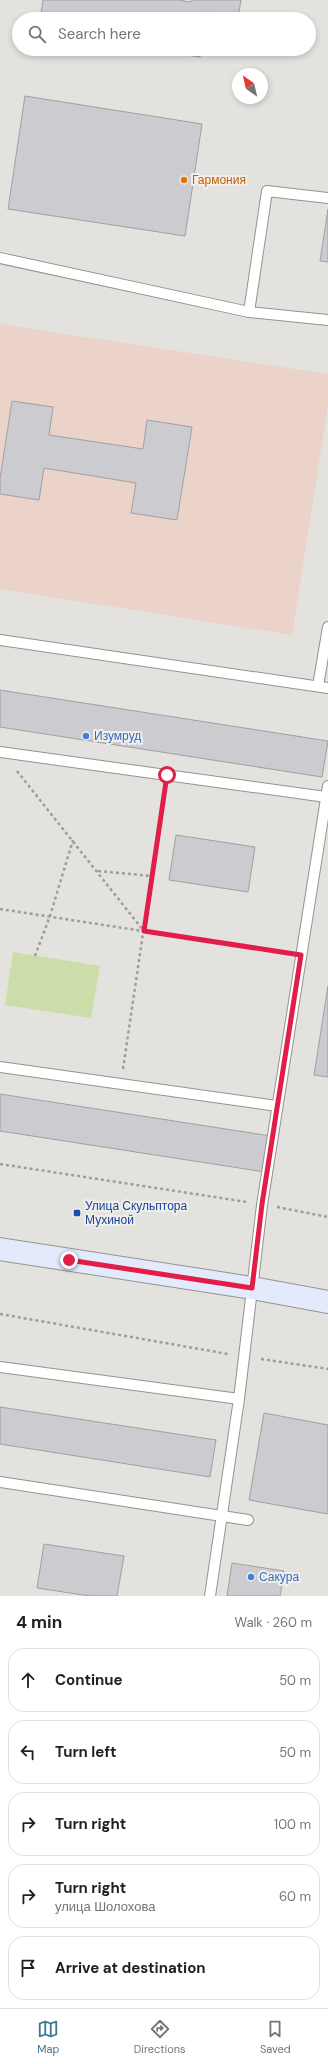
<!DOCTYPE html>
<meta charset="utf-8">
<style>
:root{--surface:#fff;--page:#f2f2f2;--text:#202124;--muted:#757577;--line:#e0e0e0;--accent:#3e7891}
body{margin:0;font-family:"DM Sans",sans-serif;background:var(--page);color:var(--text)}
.compass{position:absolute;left:232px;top:68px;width:36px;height:36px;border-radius:50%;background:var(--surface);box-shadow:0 2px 6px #0003;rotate:326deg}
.stop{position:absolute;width:12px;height:12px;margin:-9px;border:3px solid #e11d48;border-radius:50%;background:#fff}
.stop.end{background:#e11d48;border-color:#fff;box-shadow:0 1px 4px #0008}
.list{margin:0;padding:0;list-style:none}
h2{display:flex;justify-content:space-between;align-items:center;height:52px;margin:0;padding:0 16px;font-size:17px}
h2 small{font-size:13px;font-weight:400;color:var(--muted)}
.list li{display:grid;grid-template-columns:26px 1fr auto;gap:12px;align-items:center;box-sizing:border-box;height:64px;margin:0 8px 8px;padding:0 8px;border:1px solid var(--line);border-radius:16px}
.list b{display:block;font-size:15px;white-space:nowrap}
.list p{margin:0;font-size:13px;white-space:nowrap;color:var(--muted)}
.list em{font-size:13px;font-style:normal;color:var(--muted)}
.icon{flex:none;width:22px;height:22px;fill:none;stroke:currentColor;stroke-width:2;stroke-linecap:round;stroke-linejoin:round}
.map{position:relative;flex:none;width:328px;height:1596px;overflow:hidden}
.search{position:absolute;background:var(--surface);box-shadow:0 2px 6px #0003;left:12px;right:12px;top:12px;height:44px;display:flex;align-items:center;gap:10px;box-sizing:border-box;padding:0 14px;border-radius:22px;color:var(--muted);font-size:15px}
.sheet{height:412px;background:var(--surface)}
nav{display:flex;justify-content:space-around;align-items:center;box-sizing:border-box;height:56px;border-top:1px solid var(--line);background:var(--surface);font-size:11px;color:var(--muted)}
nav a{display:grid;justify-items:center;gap:2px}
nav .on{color:var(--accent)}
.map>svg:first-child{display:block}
</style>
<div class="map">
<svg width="328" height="1596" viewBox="0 0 328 1596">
<rect width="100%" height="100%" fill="#e4e2de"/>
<path fill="#ebd3c9" d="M0 324 328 374V406L292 635 0 589Z"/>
<path fill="#cdddaa" d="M13 952 100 966 91 1018 5 1005Z"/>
<g fill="#cccbcf" stroke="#a09fa3">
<path d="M43 0H178L191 2 192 0H241L238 17 207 12 206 19H40Z"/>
<path d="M147 49H202L200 57Z"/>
<path d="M25 96 202 124 185 236 8 209Z"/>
<path d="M328 209V262L320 261Z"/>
<path d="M12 401 53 407 49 435 143 449 147 420 192 427 177 520 131 513 136 483 44 468 39 500 0 494V479Z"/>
<path d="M0 690 328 741 322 777 0 727Z"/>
<path d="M176 835 255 847 248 892 169 880Z"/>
<path d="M328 986V1077L314 1075Z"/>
<path d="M0 1094 271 1136 265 1172 0 1131Z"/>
<path d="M0 1407 216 1440 210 1477 0 1444Z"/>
<path d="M264 1413 328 1425V1514L249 1500Z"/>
<path d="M44 1544 124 1556 117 1596H90L37 1588Z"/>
<path d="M232 1563 284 1571 280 1596H227Z"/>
</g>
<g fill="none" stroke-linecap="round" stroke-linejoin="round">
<g stroke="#95938f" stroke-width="12">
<g id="lane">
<path d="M0 258 249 312 328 320"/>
<path d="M249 312 267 191 328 198"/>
<path d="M0 640 328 688"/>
<path d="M318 686 328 627"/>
<path d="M0 752 326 797"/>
<path d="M0 1067 277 1106"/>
<path d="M0 1367 239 1399"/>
<path d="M0 1482 248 1520"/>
<path d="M210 1596 239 1399 262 1205 328 786"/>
</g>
</g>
<g stroke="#95938f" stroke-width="24">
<path id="secondary" d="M0 1249 252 1288 328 1302"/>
</g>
<g stroke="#9f9d9a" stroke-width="2.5" stroke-dasharray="3 3" stroke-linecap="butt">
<path d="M17 771 143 930"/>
<path d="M98 871 152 876"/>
<path d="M0 909 286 953"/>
<path d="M35 956 50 916 73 840"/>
<path d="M123 1069 164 791"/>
<path d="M0 1164 247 1202"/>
<path d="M277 1207 328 1217"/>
<path d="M0 1314 228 1354"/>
<path d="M261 1359 328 1369"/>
</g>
<use href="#lane" stroke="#fff" stroke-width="10"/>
<use href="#secondary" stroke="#e2eafc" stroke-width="22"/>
</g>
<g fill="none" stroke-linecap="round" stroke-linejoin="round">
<path stroke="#e11d48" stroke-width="5" d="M69 1260 252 1288 262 1204 301 955 144 931 167 775"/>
</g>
<circle fill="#e8710a" stroke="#f1efeb" stroke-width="1.5" cx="184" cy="180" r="4"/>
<g fill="#3f7fe0" stroke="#f1efeb" stroke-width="1.5">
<circle cx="86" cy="736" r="4"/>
<circle cx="251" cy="1577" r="4"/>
</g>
<rect fill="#1a4fb4" stroke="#f1efeb" stroke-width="1.5" x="73" y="1209" width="8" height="8" rx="2"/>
<g text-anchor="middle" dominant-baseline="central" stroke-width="4" stroke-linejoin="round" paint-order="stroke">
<g font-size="12" fill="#c56008" stroke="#f1efeb" text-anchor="start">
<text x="192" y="180">Гармония</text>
</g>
<g font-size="12" fill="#366cbe" stroke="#f1efeb" text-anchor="start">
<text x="94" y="736">Изумруд</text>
<text x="259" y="1577">Сакура</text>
</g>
<g font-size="12" fill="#164399" stroke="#f1efeb" text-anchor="start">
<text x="85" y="1206">Улица Скульптора<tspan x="85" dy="14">Мухиной</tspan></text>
</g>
</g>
</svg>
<svg class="compass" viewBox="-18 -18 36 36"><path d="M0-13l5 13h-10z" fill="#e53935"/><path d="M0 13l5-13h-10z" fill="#757577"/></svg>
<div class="stop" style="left:167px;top:775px"></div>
<div class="stop end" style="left:69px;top:1260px"></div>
<div class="search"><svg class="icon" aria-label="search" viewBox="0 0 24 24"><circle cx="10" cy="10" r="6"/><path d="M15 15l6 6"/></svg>Search here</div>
</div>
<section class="sheet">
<h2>4 min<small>Walk · 260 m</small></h2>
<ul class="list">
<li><svg class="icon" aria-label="ahead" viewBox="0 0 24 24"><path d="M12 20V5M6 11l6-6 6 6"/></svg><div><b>Continue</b></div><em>50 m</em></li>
<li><svg class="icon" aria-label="left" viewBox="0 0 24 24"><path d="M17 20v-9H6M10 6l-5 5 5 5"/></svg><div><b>Turn left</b></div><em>50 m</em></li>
<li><svg class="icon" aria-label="right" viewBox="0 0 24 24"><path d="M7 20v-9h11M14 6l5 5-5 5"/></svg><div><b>Turn right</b></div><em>100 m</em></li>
<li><svg class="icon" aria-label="right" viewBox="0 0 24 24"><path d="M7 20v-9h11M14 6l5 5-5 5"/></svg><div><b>Turn right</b><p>улица Шолохова</p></div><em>60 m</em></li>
<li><svg class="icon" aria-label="arrive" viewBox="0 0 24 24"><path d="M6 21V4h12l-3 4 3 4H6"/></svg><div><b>Arrive at destination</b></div></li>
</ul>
</section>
<nav>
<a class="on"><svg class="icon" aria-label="map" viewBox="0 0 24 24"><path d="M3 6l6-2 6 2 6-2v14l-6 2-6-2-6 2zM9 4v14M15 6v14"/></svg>Map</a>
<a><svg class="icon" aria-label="directions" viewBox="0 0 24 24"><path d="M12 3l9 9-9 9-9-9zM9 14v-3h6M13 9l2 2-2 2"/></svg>Directions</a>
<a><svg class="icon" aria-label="saved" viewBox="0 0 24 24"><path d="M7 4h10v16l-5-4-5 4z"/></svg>Saved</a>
</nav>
